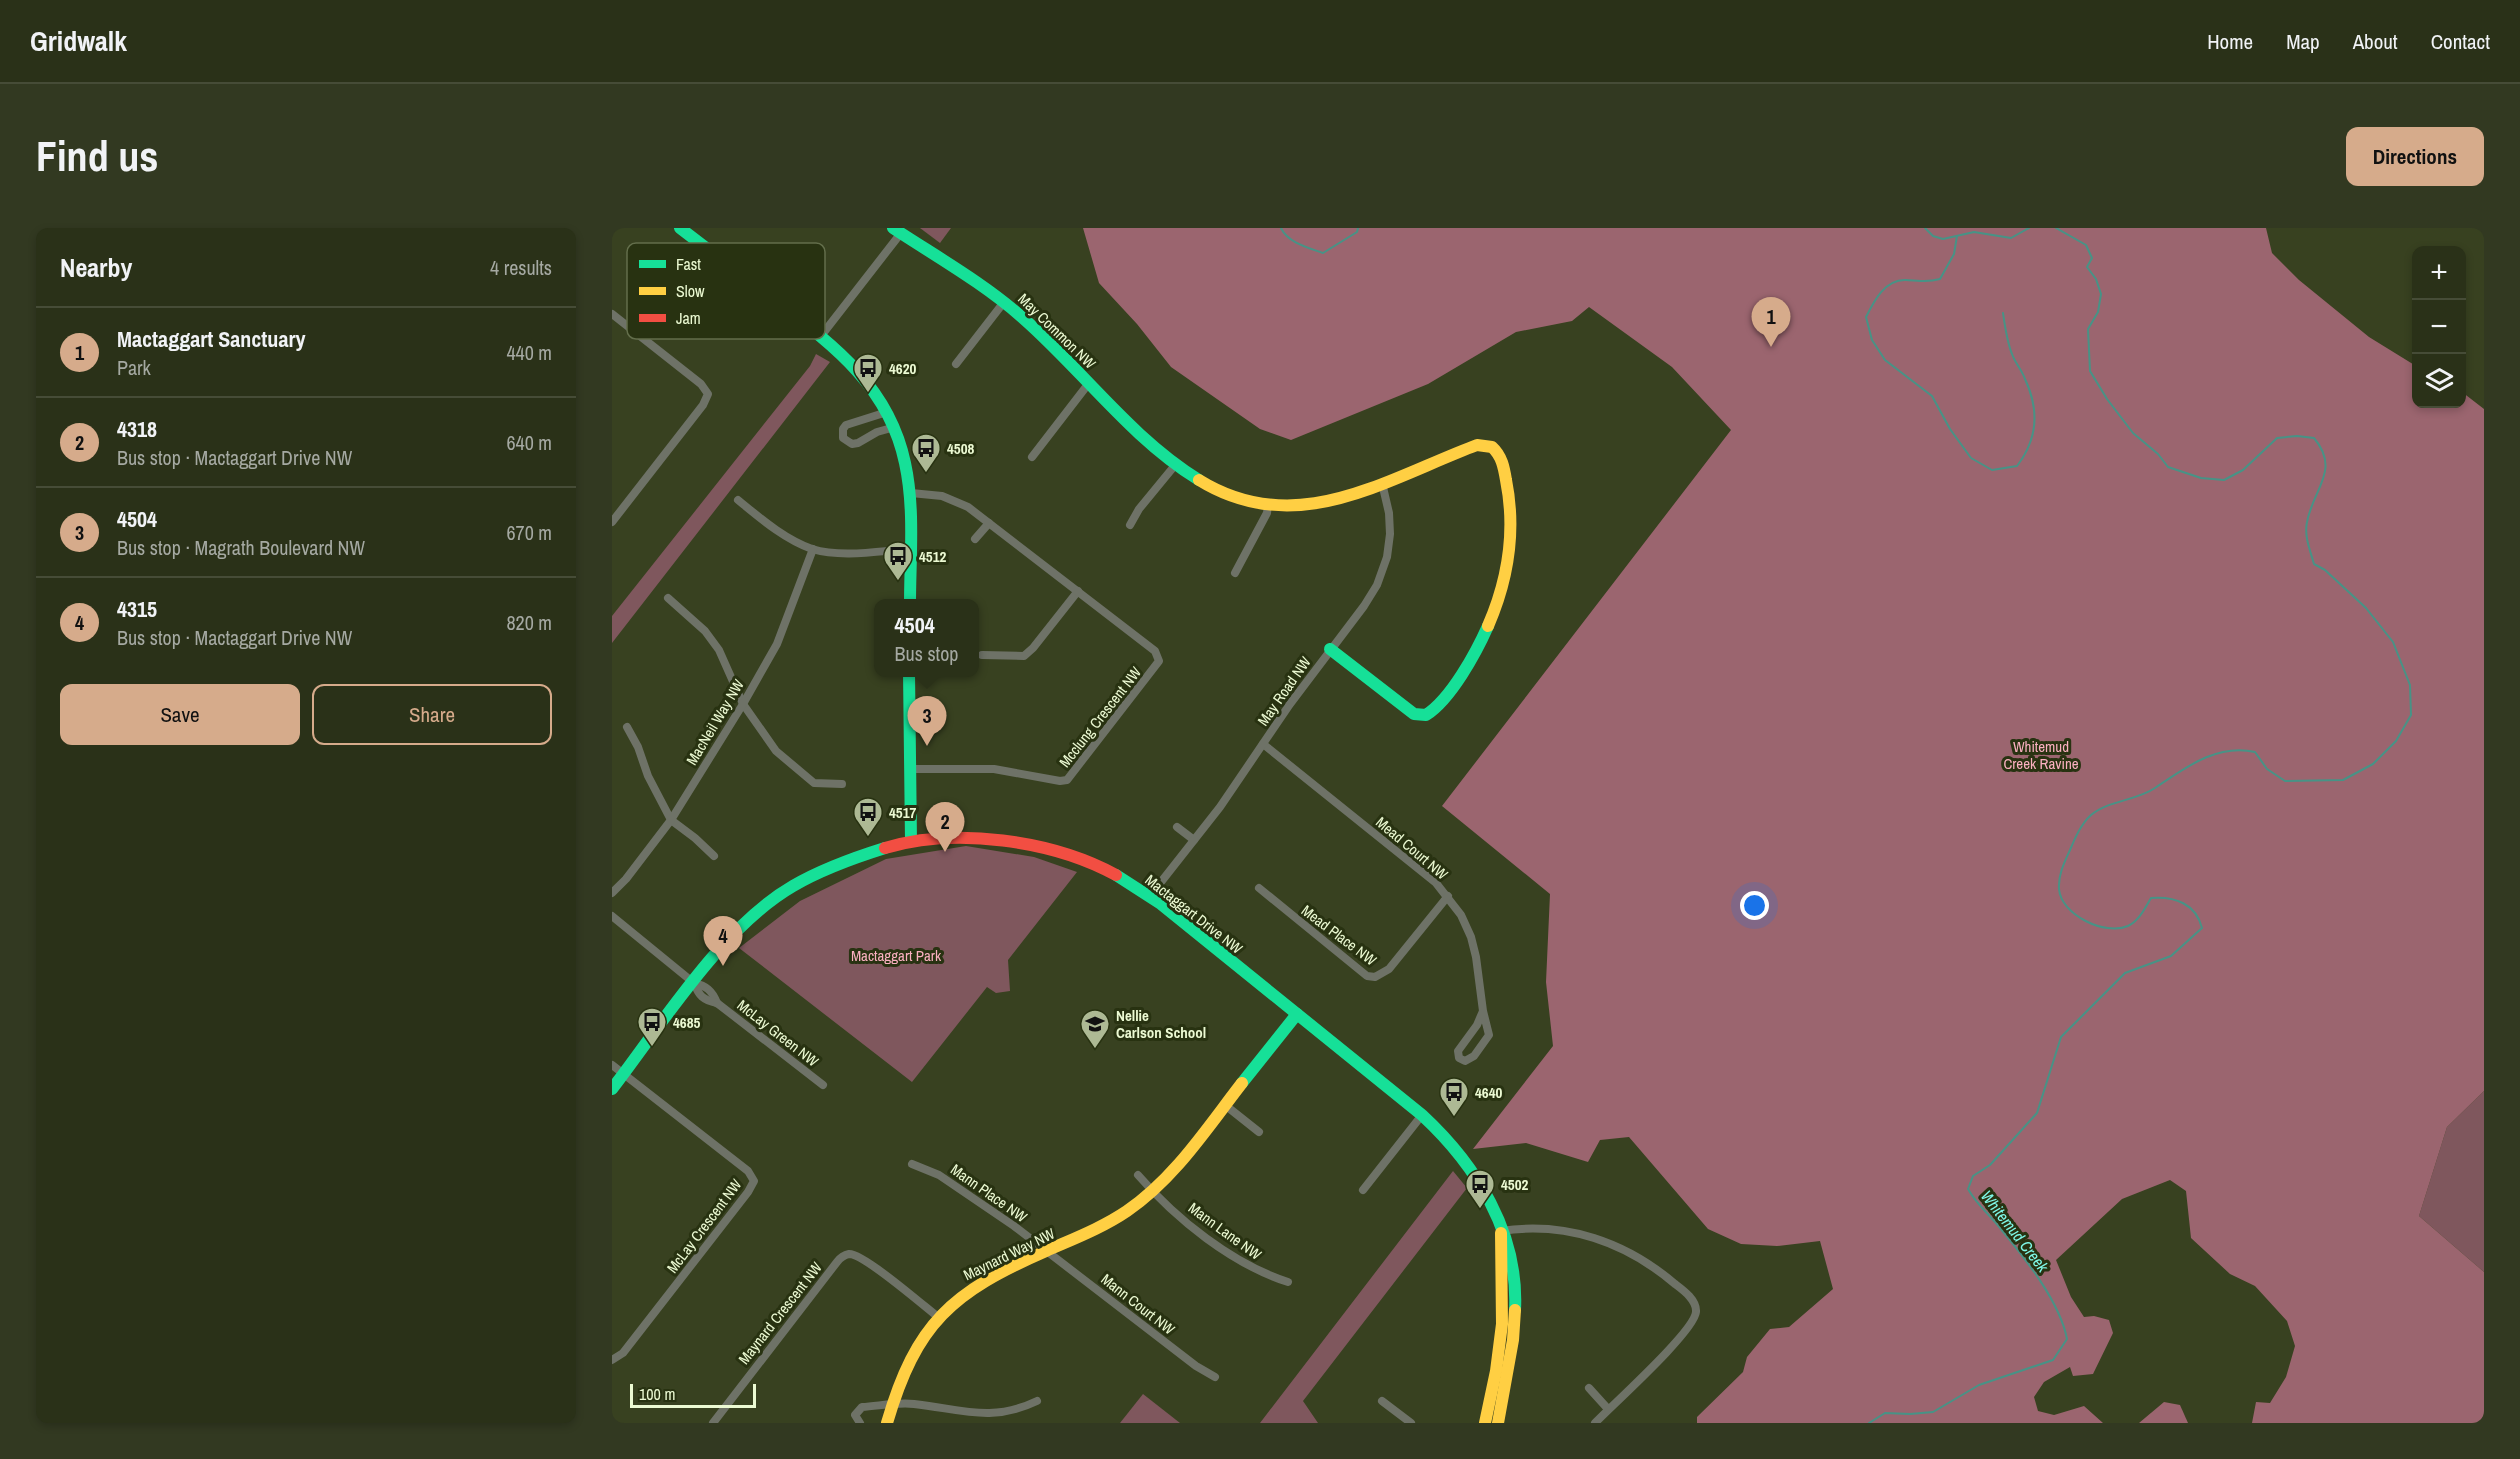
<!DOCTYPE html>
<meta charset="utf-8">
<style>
:root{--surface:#2a3118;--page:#323921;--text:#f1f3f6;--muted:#a5a9a2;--line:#464c37;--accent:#d6ab8b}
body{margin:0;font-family:"Archivo Narrow",sans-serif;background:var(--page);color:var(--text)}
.controls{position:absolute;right:18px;top:18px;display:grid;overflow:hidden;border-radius:12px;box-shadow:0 3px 9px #0003}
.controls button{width:54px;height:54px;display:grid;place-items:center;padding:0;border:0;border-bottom:2px solid var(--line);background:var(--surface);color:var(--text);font:30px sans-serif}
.scale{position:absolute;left:18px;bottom:15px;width:126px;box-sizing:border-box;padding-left:6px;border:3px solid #ecfad3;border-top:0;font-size:16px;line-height:21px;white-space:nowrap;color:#ecfad3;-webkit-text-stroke:4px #283211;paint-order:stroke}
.you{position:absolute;left:1143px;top:678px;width:21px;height:21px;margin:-15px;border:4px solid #fff;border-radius:50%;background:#1a73e8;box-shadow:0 0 0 9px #1a73e833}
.badge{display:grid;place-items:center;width:39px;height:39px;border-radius:50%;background:var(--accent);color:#111;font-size:20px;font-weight:700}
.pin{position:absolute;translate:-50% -50px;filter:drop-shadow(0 2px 3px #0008)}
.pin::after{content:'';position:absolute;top:32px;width:21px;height:18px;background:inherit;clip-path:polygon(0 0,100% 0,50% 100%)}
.popup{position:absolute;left:262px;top:371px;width:105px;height:78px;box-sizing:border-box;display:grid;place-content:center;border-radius:12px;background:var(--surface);filter:drop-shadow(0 2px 4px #0005);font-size:20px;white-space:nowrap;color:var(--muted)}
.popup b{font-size:22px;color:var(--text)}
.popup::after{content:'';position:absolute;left:50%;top:100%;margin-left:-12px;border:12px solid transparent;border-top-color:var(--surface)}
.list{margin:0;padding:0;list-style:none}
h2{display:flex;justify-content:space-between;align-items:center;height:78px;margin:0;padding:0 24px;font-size:26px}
h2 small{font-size:20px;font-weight:400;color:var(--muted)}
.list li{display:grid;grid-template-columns:39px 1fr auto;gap:18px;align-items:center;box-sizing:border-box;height:90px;padding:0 24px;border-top:2px solid var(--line)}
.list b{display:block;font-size:22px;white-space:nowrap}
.list p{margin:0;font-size:20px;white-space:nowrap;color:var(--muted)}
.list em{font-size:20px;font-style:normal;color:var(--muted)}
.actions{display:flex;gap:12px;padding:18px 24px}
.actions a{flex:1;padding:14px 0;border:2px solid var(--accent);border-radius:12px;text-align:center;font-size:21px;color:var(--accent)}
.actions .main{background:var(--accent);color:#111}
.icon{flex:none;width:33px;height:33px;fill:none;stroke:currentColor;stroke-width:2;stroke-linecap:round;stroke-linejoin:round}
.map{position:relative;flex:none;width:1872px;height:1195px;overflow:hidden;border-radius:12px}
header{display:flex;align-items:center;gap:36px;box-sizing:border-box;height:84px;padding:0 30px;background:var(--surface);border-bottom:2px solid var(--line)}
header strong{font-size:28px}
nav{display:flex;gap:33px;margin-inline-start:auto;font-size:21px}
.intro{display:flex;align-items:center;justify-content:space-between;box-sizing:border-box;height:144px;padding:0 36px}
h1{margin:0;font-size:42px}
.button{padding:15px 27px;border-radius:12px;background:var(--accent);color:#111;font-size:21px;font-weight:700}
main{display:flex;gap:36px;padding:0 36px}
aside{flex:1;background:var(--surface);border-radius:12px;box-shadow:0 3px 9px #0003}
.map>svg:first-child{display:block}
</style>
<header>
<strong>Gridwalk</strong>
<nav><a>Home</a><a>Map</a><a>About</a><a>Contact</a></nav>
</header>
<div class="intro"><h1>Find us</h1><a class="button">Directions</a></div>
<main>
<aside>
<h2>Nearby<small>4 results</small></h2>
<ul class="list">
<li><span class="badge">1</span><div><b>Mactaggart Sanctuary</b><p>Park</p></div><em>440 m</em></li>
<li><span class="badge">2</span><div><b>4318</b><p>Bus stop · Mactaggart Drive NW</p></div><em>640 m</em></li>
<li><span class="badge">3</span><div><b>4504</b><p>Bus stop · Magrath Boulevard NW</p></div><em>670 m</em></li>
<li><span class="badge">4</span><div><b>4315</b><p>Bus stop · Mactaggart Drive NW</p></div><em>820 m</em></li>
</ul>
<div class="actions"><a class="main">Save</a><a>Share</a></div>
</aside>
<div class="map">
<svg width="1872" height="1195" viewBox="0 0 1872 1195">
<rect width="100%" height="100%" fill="#384120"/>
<g fill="#7f575d">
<path d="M308 0H339L328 15Z"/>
<path d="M204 126 218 134 0 415V388L198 138Z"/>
<path d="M354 618 422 629 465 644 396 732 398 763 384 765 375 759 300 854 127 720 188 673 274 631Z"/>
<path d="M1872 863V1044L1807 988 1835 899Z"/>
<path d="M841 943 855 960 691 1173 706 1195H648Z"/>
<path d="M531 1166 568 1195H508Z"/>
</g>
<g fill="#9b656f">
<path d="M471 0H1654L1660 25 1687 52 1757 109 1804 138V176H1850V164L1872 181V863L1835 899 1807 988 1872 1044V1195H1640L1644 1174 1658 1175 1674 1149 1683 1118 1675 1093 1643 1058 1618 1046 1579 1010 1574 963 1558 952 1510 971 1444 1032 1459 1069 1472 1089 1482 1088 1497 1092 1501 1105 1481 1146 1461 1148 1458 1139 1432 1154 1422 1169 1426 1183 1442 1187 1472 1178 1491 1195H1085V1189L1131 1144 1135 1129 1158 1101 1177 1099 1221 1061 1208 1013 1165 1018 1129 1016 1096 1001 1017 909 988 912 976 934 914 915 861 921 941 818 934 754 938 666 830 578 1119 202 1060 139 977 79 960 93 904 104 816 156 679 212 648 201 559 139 525 96 487 55Z"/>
<path d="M1552 1174 1568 1177 1576 1195H1527Z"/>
</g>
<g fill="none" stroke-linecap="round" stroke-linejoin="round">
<g stroke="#479386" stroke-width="2">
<path d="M669 0C676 15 697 20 711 25L745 4 746 0"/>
<path d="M1313 0 1321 8 1331 11 1362 4 1399 10 1417 0"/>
<path d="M1345 8 1342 26 1328 51C1316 54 1307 53 1294 52 1273 51 1262 73 1254 89L1260 112 1273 132 1320 168 1338 201 1359 230 1380 242 1405 238C1426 211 1427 181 1413 151 1410 142 1403 135 1400 126 1395 114 1393 99 1391 85"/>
<path d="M1257 1195 1273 1185 1298 1186 1321 1184 1367 1157 1441 1132 1455 1111C1448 1074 1413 1030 1388 1000 1377 986 1365 977 1356 961L1361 948 1378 937 1425 885 1449 809 1513 745 1559 728 1590 700C1584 676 1563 668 1539 670 1533 680 1527 693 1516 698 1493 708 1449 687 1447 661 1446 647 1452 635 1458 622 1463 610 1469 596 1479 587 1497 572 1524 573 1543 560 1573 540 1605 515 1643 524L1655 541 1673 553 1731 552 1761 536 1784 513 1799 487 1798 457 1781 414 1754 380 1713 342 1702 336C1698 322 1692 308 1695 294 1701 261 1729 242 1702 210L1685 208 1665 210 1631 242 1612 252 1589 250 1556 239 1546 226 1521 205 1495 171 1478 143 1476 101 1486 84 1489 66 1484 51 1475 39 1480 30 1474 17 1444 0"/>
</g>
<g stroke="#6e7267" stroke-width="8">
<path d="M0 86 89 156 96 166 91 177 0 294"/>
<path d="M209 108 289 5"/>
<path d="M344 136 392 74"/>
<path d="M275 184 234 197 231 201V210L240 216 246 215 265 204 283 199"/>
<path d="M420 229 477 155"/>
<path d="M126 272C148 290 172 311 200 321 230 330 267 323 298 321"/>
<path d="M518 297 527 281 564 236"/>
<path d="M363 311 377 295"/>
<path d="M623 345 655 285 656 277"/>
<path d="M56 370 93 403 107 422 131 476 164 523 202 555 230 556"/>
<path d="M370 427 412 428 421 420 466 363"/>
<path d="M15 499 26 519 36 548 59 592 83 610 102 628"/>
<path d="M651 516 824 655 849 687 859 709 864 729 871 783 865 797 846 823 847 830 853 833 862 828 877 807 871 783"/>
<path d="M298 541H382L448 553 455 552 547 433 543 423 356 279 330 268 299 265"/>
<path d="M565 599 582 612"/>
<path d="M647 660 755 748 763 749 777 741 836 668"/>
<path d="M0 665 14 651 59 592 131 476 165 416 201 321"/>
<path d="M538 668 608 579 678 476 752 378 765 357 775 329 778 306 777 285 770 255"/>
<path d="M0 688 82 755C94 758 100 762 105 775"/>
<path d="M82 755C87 768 91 772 105 775L211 857"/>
<path d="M0 837 136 943 142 953 136 964 11 1125 0 1132"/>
<path d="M613 877 647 904"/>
<path d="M300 936 327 947 402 998 584 1138 603 1149"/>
<path d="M526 947C564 991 620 1036 676 1054"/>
<path d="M751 962 810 887"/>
<path d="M889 1003C954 993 1014 1014 1063 1056 1071 1062 1085 1072 1084 1084 1082 1104 1000 1177 983 1195"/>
<path d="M977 1160 996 1181"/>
<path d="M770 1173 799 1195"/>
<path d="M101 1195 225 1034C228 1030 232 1027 237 1026 251 1025 312 1078 326 1089"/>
<path d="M248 1195 243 1187 250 1179C267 1178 285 1174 302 1176 349 1181 379 1195 425 1173"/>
</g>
<g stroke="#16e098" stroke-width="12">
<path d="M68 0C99 24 131 48 162 72 221 117 277 158 293 235 303 281 298 330 298 376"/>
<path d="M281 0C325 29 373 56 412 91 472 144 519 210 587 252"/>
<path d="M718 421 802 486 814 487C839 471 864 425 876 398"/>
<path d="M297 444 299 613"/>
<path d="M504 647 549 676 810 887C864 937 907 1005 903 1082"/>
<path d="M630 855 685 786"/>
<path d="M0 861C50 796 110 699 181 658 210 641 241 630 273 620"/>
</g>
<g stroke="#ffcf43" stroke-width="12">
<path d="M587 252C684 312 772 252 865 217L880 219C890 228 892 240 894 252 904 302 896 352 876 398"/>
<path d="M275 1195C304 1095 340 1064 434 1023 461 1011 490 1000 515 983 563 950 595 900 630 855"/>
<path d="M873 1195 884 1143 890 1096 889 1005"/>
<path d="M886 1195 901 1112 903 1082"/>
</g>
<path stroke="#f24e42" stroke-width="12" d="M273 620C343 599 440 612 504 647"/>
</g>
<defs>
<g id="bus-pin" transform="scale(1.5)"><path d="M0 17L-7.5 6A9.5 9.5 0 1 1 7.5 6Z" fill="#adb994" stroke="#283211"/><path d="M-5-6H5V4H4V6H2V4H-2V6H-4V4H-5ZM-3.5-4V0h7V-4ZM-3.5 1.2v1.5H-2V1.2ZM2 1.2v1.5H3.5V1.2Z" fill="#111"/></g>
<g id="school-pin" transform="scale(1.5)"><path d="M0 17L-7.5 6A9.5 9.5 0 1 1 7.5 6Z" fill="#adb994" stroke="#283211"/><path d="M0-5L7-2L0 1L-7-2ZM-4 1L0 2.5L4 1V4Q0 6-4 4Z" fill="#111"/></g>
</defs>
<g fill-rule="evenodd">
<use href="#bus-pin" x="256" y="140"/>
<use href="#bus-pin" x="314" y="220"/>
<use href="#bus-pin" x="286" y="328"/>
<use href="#bus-pin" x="256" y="584"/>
<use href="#bus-pin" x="40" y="794"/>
<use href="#school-pin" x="483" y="796"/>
<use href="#bus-pin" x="842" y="864"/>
<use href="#bus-pin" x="868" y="956"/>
</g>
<g text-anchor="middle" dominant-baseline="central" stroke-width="6" stroke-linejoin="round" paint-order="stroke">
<g font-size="15" fill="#ecfad3" stroke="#283211">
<text transform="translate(445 103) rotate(44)">May Common NW</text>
<text transform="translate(672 463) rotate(-55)">May Road NW</text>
<text transform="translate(488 489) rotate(-52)">Mcclung Crescent NW</text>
<text transform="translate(103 494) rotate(-59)">MacNeil Way NW</text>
<text transform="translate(800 620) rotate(40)">Mead Court NW</text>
<text transform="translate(582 686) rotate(38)">Mactaggart Drive NW</text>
<text transform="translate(727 707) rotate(37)">Mead Place NW</text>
<text transform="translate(166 805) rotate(38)">McLay Green NW</text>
<text transform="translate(377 965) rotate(35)">Mann Place NW</text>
<text transform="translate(92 998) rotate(-53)">McLay Crescent NW</text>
<text transform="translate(613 1003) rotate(36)">Mann Lane NW</text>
<text transform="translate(397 1026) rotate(-26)">Maynard Way NW</text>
<text transform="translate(526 1076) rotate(38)">Mann Court NW</text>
<text transform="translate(168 1085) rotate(-52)">Maynard Crescent NW</text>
</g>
<g font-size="15" font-weight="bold" fill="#ecfad3" stroke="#283211" text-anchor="start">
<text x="277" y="140">4620</text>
<text x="335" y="220">4508</text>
<text x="307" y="328">4512</text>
<text x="277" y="584">4517</text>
<text x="504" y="787">Nellie<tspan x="504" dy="17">Carlson School</tspan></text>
<text x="61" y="794">4685</text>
<text x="863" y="864">4640</text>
<text x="889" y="956">4502</text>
</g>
<g font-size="15" fill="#fbb0c1" stroke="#283211">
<text x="1429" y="518">Whitemud<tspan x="1429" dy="17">Creek Ravine</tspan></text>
<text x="284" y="727">Mactaggart Park</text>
</g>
<g font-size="16" font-style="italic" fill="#7ff9e9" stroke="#283211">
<text transform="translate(1403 1003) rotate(52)">Whitemud Creek</text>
</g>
</g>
<rect x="15" y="15" width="198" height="96" rx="9" fill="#283211" stroke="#636e4b" stroke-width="1.5"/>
<rect x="27" y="32" width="27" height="8" fill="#16e098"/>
<rect x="27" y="59" width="27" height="8" fill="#ffcf43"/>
<rect x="27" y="86" width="27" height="8" fill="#f24e42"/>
<g font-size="16" fill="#ecfad3">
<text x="64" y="42">Fast</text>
<text x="64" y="69">Slow</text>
<text x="64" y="96">Jam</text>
</g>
</svg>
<div class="controls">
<button>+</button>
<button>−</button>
<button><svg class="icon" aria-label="layers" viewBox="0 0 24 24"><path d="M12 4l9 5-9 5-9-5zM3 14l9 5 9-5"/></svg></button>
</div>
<div class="scale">100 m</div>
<div class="you"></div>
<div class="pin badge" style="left:1159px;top:119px">1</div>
<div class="pin badge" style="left:333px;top:624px">2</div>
<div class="pin badge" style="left:315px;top:518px">3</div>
<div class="popup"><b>4504</b>Bus stop</div>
<div class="pin badge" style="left:111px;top:738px">4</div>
</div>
</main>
